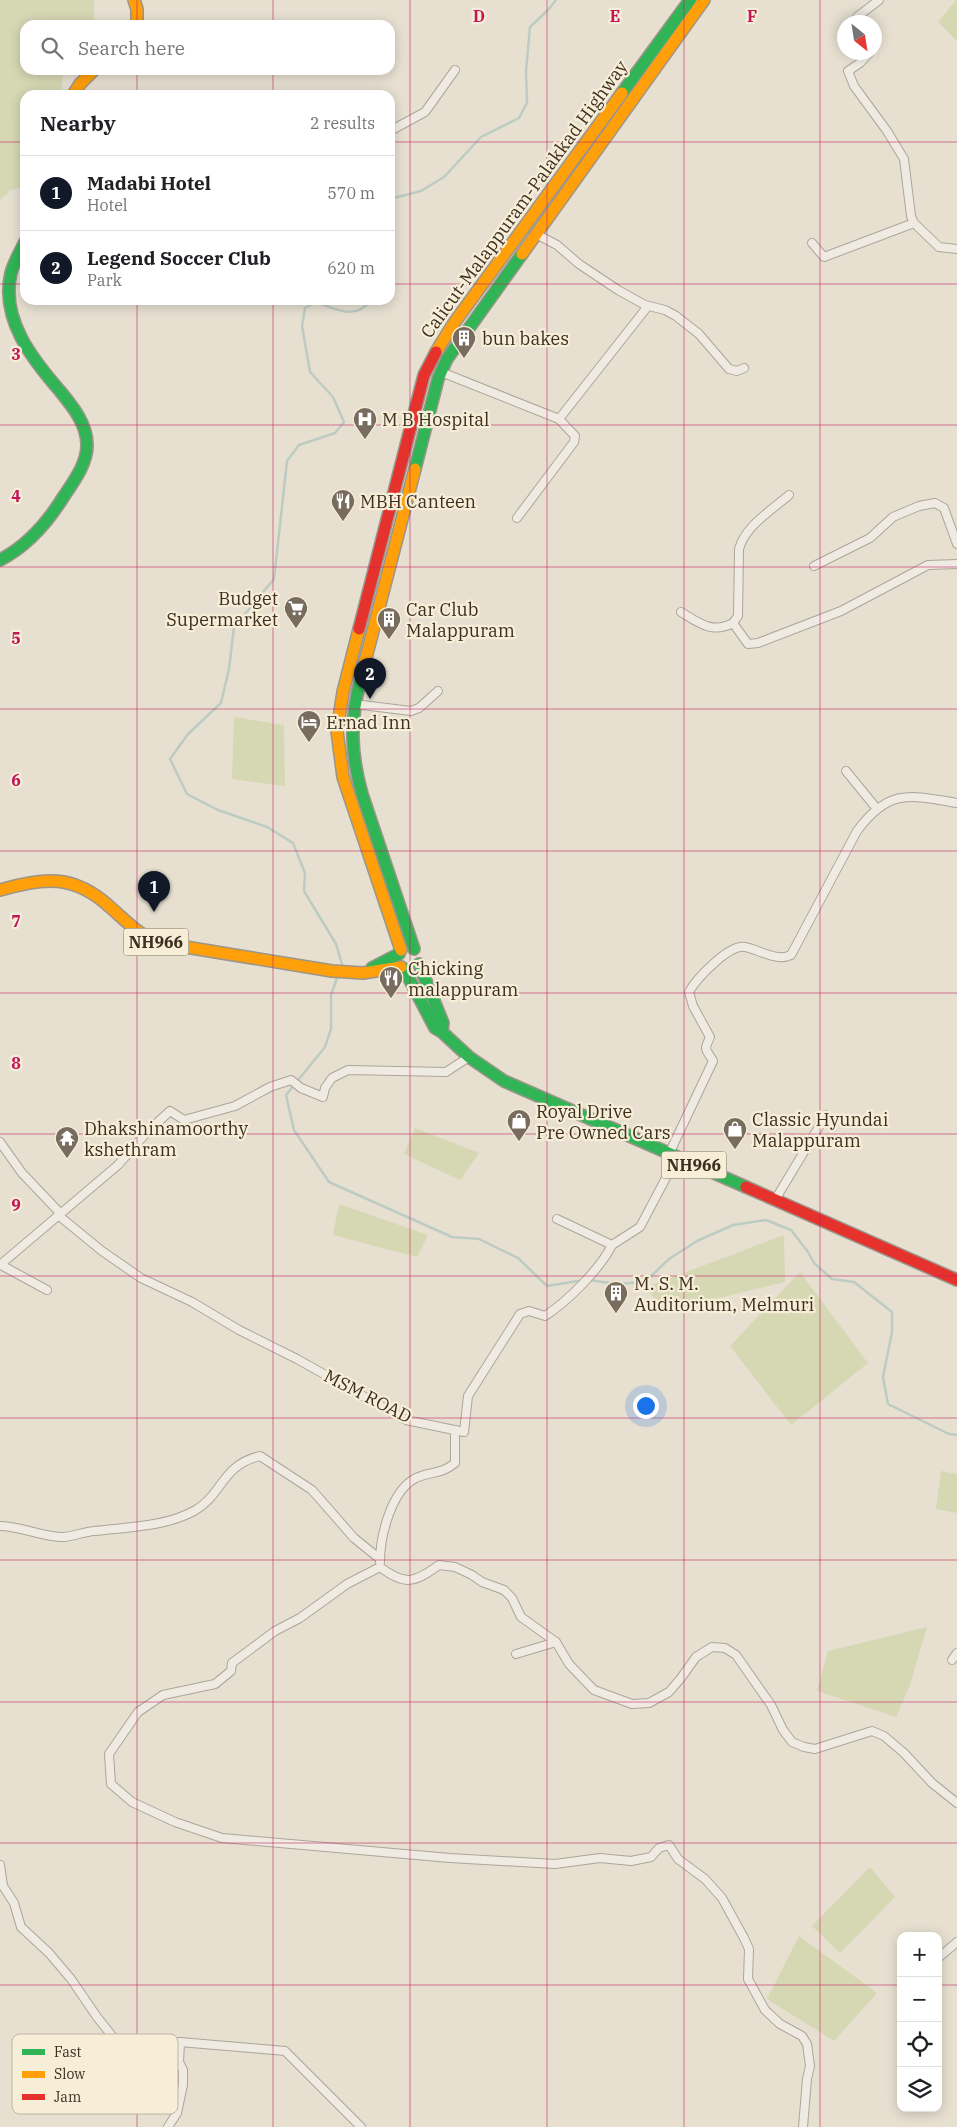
<!DOCTYPE html>
<meta charset="utf-8">
<style>
:root{--surface:#fff;--page:#f2f2f2;--text:#202124;--muted:#757577;--line:#e0e0e0;--accent:#111827}
body{margin:0;font-family:"IBM Plex Serif",serif;background:var(--page);color:var(--text)}
.controls{position:absolute;right:15px;bottom:15px;display:grid;overflow:hidden;border-radius:10px;box-shadow:0 2px 12px #0003}
.controls button{width:45px;height:45px;display:grid;place-items:center;padding:0;border:0;border-bottom:1px solid var(--line);background:var(--surface);color:var(--text);font:25px sans-serif}
.compass{position:absolute;left:837px;top:15px;width:45px;height:45px;border-radius:50%;background:var(--surface);box-shadow:0 2px 12px #0003;rotate:150deg}
.you{position:absolute;left:645px;top:1405px;width:18px;height:18px;margin:-12px;border:4px solid #fff;border-radius:50%;background:#1a73e8;box-shadow:0 0 0 8px #1a73e833}
.badge{display:grid;place-items:center;width:32px;height:32px;border-radius:50%;background:var(--accent);color:#fff;font-size:16px;font-weight:700}
.pin{position:absolute;translate:-50% -41px;filter:drop-shadow(0 1px 2px #0008)}
.pin::after{content:'';position:absolute;top:26px;width:18px;height:15px;background:inherit;clip-path:polygon(0 0,100% 0,50% 100%)}
.list{margin:0;padding:0;list-style:none}
h2{display:flex;justify-content:space-between;align-items:center;height:65px;margin:0;padding:0 20px;font-size:21px}
h2 small{font-size:16px;font-weight:400;color:var(--muted)}
.list li{display:grid;grid-template-columns:32px 1fr auto;gap:15px;align-items:center;box-sizing:border-box;height:75px;padding:0 20px;border-top:1px solid var(--line)}
.list b{display:block;font-size:19px;white-space:nowrap}
.list p{margin:0;font-size:16px;white-space:nowrap;color:var(--muted)}
.list em{font-size:16px;font-style:normal;color:var(--muted)}
.icon{flex:none;width:28px;height:28px;fill:none;stroke:currentColor;stroke-width:2;stroke-linecap:round;stroke-linejoin:round}
.map{position:relative;flex:none;width:957px;height:2127px;overflow:hidden}
.search{position:absolute;background:var(--surface);box-shadow:0 2px 12px #0003;left:20px;top:20px;width:375px;height:55px;display:flex;align-items:center;gap:12px;box-sizing:border-box;padding:0 18px;border-radius:15px;color:var(--muted);font-size:19px}
.panel{position:absolute;background:var(--surface);box-shadow:0 2px 12px #0003;left:20px;top:90px;width:375px;height:215px;border-radius:15px}
.map>svg:first-child{display:block}
</style>
<div class="map">
<svg width="957" height="2127" viewBox="0 0 957 2127">
<rect width="100%" height="100%" fill="#e7e0d1"/>
<g fill="#d6d7b3">
<path d="M0 0H94V25H25V70H64L60 95H25V187L11 190 0 200Z"/>
<path d="M956 0H957V41L938 22Z"/>
<path d="M234 717 284 725 285 786 232 779Z"/>
<path d="M415 1128 479 1153 460 1180 404 1154Z"/>
<path d="M339 1204 428 1235 417 1257 333 1235Z"/>
<path d="M784 1235 785 1282 662 1312 647 1287Z"/>
<path d="M800 1272 868 1363 791 1425 730 1346Z"/>
<path d="M941 1471 957 1474V1513L936 1509Z"/>
<path d="M927 1627 910 1685 896 1717 817 1691 828 1651Z"/>
<path d="M870 1867 895 1897 840 1953 812 1926Z"/>
<path d="M799 1936 877 1993 834 2041 767 1999Z"/>
</g>
<g fill="none" stroke-linecap="round" stroke-linejoin="round">
<g stroke="#bcccc2" stroke-width="2.5">
<path d="M390 199 421 191 444 177 481 137 519 118 527 103 526 71 530 27 548 10 556 0"/>
<path d="M341 968 342 964 336 944 304 891 305 873 293 843 267 827 218 810 187 794 170 759 188 734 221 703 229 669 234 627 274 579 287 461 299 445 335 433 344 422 333 397 310 372 302 326 305 308 316 302C335 309 356 321 371 300"/>
<path d="M338 975 331 995V1029L325 1047 286 1095 294 1130 329 1182 452 1237 479 1239 518 1258 547 1286 584 1280"/>
<path d="M589 1280 617 1284 645 1282 669 1259 697 1241 733 1225 766 1220 791 1230 808 1252 814 1263 832 1279 854 1282 892 1312V1332L883 1377 888 1404 949 1434 957 1435"/>
</g>
<g stroke="#ada599" stroke-width="10">
<g id="street">
<path d="M859 22 857 17 879 0"/>
<path d="M870 52 860 63 848 71 854 86 887 131 904 159 911 216 914 223 939 247 957 249"/>
<path d="M390 131 425 112 455 70"/>
<path d="M536 234 557 245 579 264 618 290 645 305 665 310 676 316 699 334 729 369 737 371 744 368"/>
<path d="M812 243 824 257 914 223"/>
<path d="M441 372 559 419 575 436 574 442 517 518"/>
<path d="M559 419 648 306"/>
<path d="M814 566 870 538 893 517 919 506 935 503 944 508 957 544"/>
<path d="M681 612C699 623 712 634 733 623L748 644 758 643 841 611 928 565 957 564"/>
<path d="M733 623 738 616 739 549C745 526 772 510 789 495"/>
<path d="M354 704 411 711 419 708 438 691"/>
<path d="M846 771 877 809"/>
<path d="M0 1142 22 1173 60 1213"/>
<path d="M669 1154 713 1061C706 1048 703 1052 710 1037L693 1006 689 992C696 979 729 944 745 947 760 950 777 962 791 955L857 831C889 788 910 795 957 803"/>
<path d="M775 1200 826 1115"/>
<path d="M58 1215 102 1251 141 1278 192 1302 239 1330 297 1359 406 1420 464 1432 468 1396 520 1314 529 1311 545 1316C568 1301 600 1269 612 1245"/>
<path d="M557 1219 612 1245 640 1227 677 1157"/>
<path d="M0 1265 118 1165 147 1132 170 1111 184 1120 235 1106 270 1087 291 1080 301 1088 323 1097 325 1088 332 1078 348 1070 446 1072 469 1057"/>
<path d="M1 1265 47 1290"/>
<path d="M0 1526C21 1526 46 1538 64 1537 74 1536 84 1532 94 1531 128 1527 164 1527 194 1511 223 1495 221 1465 260 1456L312 1490 354 1538 380 1559"/>
<path d="M380 1562C380 1537 391 1490 416 1478 432 1471 440 1475 455 1463V1430"/>
<path d="M516 1654 556 1642"/>
<path d="M952 1660 957 1653"/>
<path d="M0 1865 3 1886 14 1903 21 1927 49 1953 71 1979 97 2017 120 2046H168L180 2042 285 2051 361 2127"/>
<path d="M938 1958 957 1942"/>
<path d="M168 2127 177 2113 183 2085V2070L179 2062 180 2042"/>
<path d="M803 2127 807 2079 810 2066 807 2044 802 2036 780 2024 765 2010 748 1979 749 1949 744 1938 722 1898 705 1879 678 1859 669 1845 659 1848 651 1857 631 1861 600 1858 555 1864 450 1858 222 1838 175 1822 132 1802 111 1784 109 1754 138 1712 163 1695 215 1684 231 1671 232 1663 275 1631 300 1618 347 1584 380 1567C405 1586 414 1583 439 1565L455 1567 472 1575 482 1582 504 1590 512 1598 521 1617 556 1642 569 1664 594 1690 632 1704 649 1703 669 1692 681 1678 696 1657 712 1647 725 1648 736 1655 771 1705 783 1730 792 1742 804 1747 815 1749 872 1731 884 1736 904 1753 932 1783 957 1803"/>
</g>
</g>
<g stroke="#9c958a" stroke-width="14">
<g id="fast">
<path d="M622 93 690 0"/>
<path d="M415 469 438 379 447 359 522 254"/>
<path d="M0 560C27 546 48 522 64 496 74 481 87 464 87 445 87 424 73 407 60 391 33 360 0 319 11 273 14 262 20 252 25 242"/>
<path d="M361 677C350 720 350 751 362 794L414 949"/>
<path d="M419 964 443 1023 442 1032"/>
<path d="M372 968 399 954"/>
<path d="M404 969 435 1028 442 1032 469 1057 504 1081 746 1187"/>
</g>
</g>
<g stroke="#9c958a" stroke-width="14">
<g id="slow">
<path d="M134 0 137 9V25"/>
<path d="M73 95 80 84 94 70"/>
<path d="M522 254 704 0"/>
<path d="M436 352 454 323 622 93"/>
<path d="M359 629 343 692 337 731 343 777 401 950"/>
<path d="M361 677 415 469"/>
<path d="M0 890C44 877 74 874 110 907 126 921 136 932 155 942L332 971 363 973 401 967"/>
</g>
</g>
<g stroke="#9c958a" stroke-width="14">
<g id="jam">
<path d="M359 629 424 375 436 352"/>
<path d="M746 1187 957 1280"/>
</g>
</g>
<use href="#street" stroke="#efebe3" stroke-width="8"/>
<use href="#fast" stroke="#30b455" stroke-width="11"/>
<use href="#slow" stroke="#ff9f0a" stroke-width="11"/>
<use href="#jam" stroke="#e5322d" stroke-width="11"/>
</g>
<path fill="none" stroke="#c2185b" stroke-width="1" stroke-opacity="0.55" d="M137 0V25M273 0V25M410 0V2127M547 0V2127M684 0V2127M820 0V2127M137 70V95M273 70V95M0 142H25M390 142H957M0 284H25M390 284H957M137 300V2127M273 300V2127M0 425H957M0 567H957M0 709H957M0 851H957M0 993H957M0 1134H957M0 1276H957M0 1418H957M0 1560H957M0 1702H957M0 1843H957M0 1985H901M938 1985H957"/>
<defs>
<g id="building-pin" transform="scale(1.25)"><path d="M0 17L-7.5 6A9.5 9.5 0 1 1 7.5 6Z" fill="#786c5e" stroke="#f7eed8"/><path d="M-4-6H4V6H1V3H-1V6H-4ZM-2.5-4.3h1.7v1.8h-1.7ZM.8-4.3h1.7v1.8H.8ZM-2.5-1h1.7V.8h-1.7ZM.8-1h1.7V.8H.8Z" fill="#fff"/></g>
<g id="hospital-pin" transform="scale(1.25)"><path d="M0 17L-7.5 6A9.5 9.5 0 1 1 7.5 6Z" fill="#786c5e" stroke="#f7eed8"/><path d="M-5-5h3v3.5h4V-5h3V5h-3V1.5h-4V5h-3Z" fill="#fff"/></g>
<g id="restaurant-pin" transform="scale(1.25)"><path d="M0 17L-7.5 6A9.5 9.5 0 1 1 7.5 6Z" fill="#786c5e" stroke="#f7eed8"/><path d="M-5-6h1v4h1v-4h1v4h1v-4h1v5L-1.5 .5V6h-2V.5L-5-1ZM5-6V6H3V1.5H1.5Q1.5-4 5-6Z" fill="#fff"/></g>
<g id="supermarket-pin" transform="scale(1.25)"><path d="M0 17L-7.5 6A9.5 9.5 0 1 1 7.5 6Z" fill="#786c5e" stroke="#f7eed8"/><path d="M-6-5.5h2.5l.6 2H6L4.5 2H-2.5L-4.4-4H-6ZM-1.5 3.2a1.3 1.3 0 1 0 .1 0ZM3 3.2a1.3 1.3 0 1 0 .1 0Z" fill="#fff"/></g>
<g id="hotel-pin" transform="scale(1.25)"><path d="M0 17L-7.5 6A9.5 9.5 0 1 1 7.5 6Z" fill="#786c5e" stroke="#f7eed8"/><path d="M-6-4.5h1.5V1H6V5H4.5V3h-9V5H-6ZM-4 0a1.8 1.8 0 1 1 3.6 0ZM.5 0V-2.5h3Q6-2.5 6 0Z" fill="#fff"/></g>
<g id="shop-pin" transform="scale(1.25)"><path d="M0 17L-7.5 6A9.5 9.5 0 1 1 7.5 6Z" fill="#786c5e" stroke="#f7eed8"/><path d="M-5-2.5h2.3a2.7 3.5 0 0 1 5.4 0H5L5.5 6h-11ZM-1.5-2.5h3a1.5 2.3 0 0 0-3 0Z" fill="#fff"/></g>
<g id="temple-pin" transform="scale(1.25)"><path d="M0 17L-7.5 6A9.5 9.5 0 1 1 7.5 6Z" fill="#786c5e" stroke="#f7eed8"/><path d="M0-6L5-2H3V0L6.5 2.5H4V6H1.5V3h-3V6H-4V2.5H-6.5L-3 0V-2H-5Z" fill="#fff"/></g>
</defs>
<g fill-rule="evenodd">
<use href="#building-pin" x="464" y="338"/>
<use href="#hospital-pin" x="365" y="419"/>
<use href="#restaurant-pin" x="343" y="501"/>
<use href="#supermarket-pin" x="296" y="608"/>
<use href="#building-pin" x="389" y="619"/>
<use href="#hotel-pin" x="309" y="722"/>
<use href="#restaurant-pin" x="391" y="978"/>
<use href="#shop-pin" x="519" y="1121"/>
<use href="#shop-pin" x="735" y="1129"/>
<use href="#temple-pin" x="67" y="1138"/>
<use href="#building-pin" x="616" y="1293"/>
</g>
<g text-anchor="middle" dominant-baseline="central" stroke-width="4.5" stroke-linejoin="round" paint-order="stroke">
<g fill="#f7eed8" stroke="#756857" stroke-width="1">
<rect x="123.5" y="928.5" width="65" height="27" rx="4"/>
<rect x="661.5" y="1151.5" width="65" height="27" rx="4"/>
</g>
<g font-size="16" font-weight="bold" fill="#3d2e20">
<text x="156" y="942">NH966</text>
<text x="694" y="1165">NH966</text>
</g>
<g font-size="18" fill="#3d2e20" stroke="#f7eed8">
<text transform="translate(524 199) rotate(-54)">Calicut-Malappuram-Palakkad Highway</text>
<text transform="translate(368 1396) rotate(27)">MSM ROAD</text>
</g>
<g font-size="18" fill="#3d2e20" stroke="#f7eed8" text-anchor="start">
<text x="482" y="338">bun bakes</text>
<text x="382" y="419">M B Hospital</text>
<text x="360" y="501">MBH Canteen</text>
<text x="278" y="598" text-anchor="end">Budget<tspan x="278" dy="21">Supermarket</tspan></text>
<text x="406" y="609">Car Club<tspan x="406" dy="21">Malappuram</tspan></text>
<text x="326" y="722">Ernad Inn</text>
<text x="408" y="968">Chicking<tspan x="408" dy="21">malappuram</tspan></text>
<text x="536" y="1111">Royal Drive<tspan x="536" dy="21">Pre Owned Cars</tspan></text>
<text x="752" y="1119">Classic Hyundai<tspan x="752" dy="21">Malappuram</tspan></text>
<text x="84" y="1128">Dhakshinamoorthy<tspan x="84" dy="21">kshethram</tspan></text>
<text x="634" y="1283">M. S. M.<tspan x="634" dy="21">Auditorium, Melmuri</tspan></text>
</g>
</g>
<rect x="12" y="2034" width="166" height="80" rx="8" fill="#f7eed8" stroke="#bfb4a1" stroke-width="1"/>
<rect x="22" y="2049" width="23" height="6" fill="#30b455"/>
<rect x="22" y="2071" width="23" height="7" fill="#ff9f0a"/>
<rect x="22" y="2094" width="23" height="6" fill="#e5322d"/>
<g font-size="14" fill="#3d2e20">
<text x="54" y="2057">Fast</text>
<text x="54" y="2079">Slow</text>
<text x="54" y="2102">Jam</text>
</g>
<g font-size="16" text-anchor="middle" font-weight="bold" fill="#c2185b" stroke="#f7eed8" stroke-width="4.5" stroke-linejoin="round" paint-order="stroke">
<text x="479" y="22">D</text>
<text x="615" y="22">E</text>
<text x="752" y="22">F</text>
<text x="16" y="360">3</text>
<text x="16" y="502">4</text>
<text x="16" y="644">5</text>
<text x="16" y="786">6</text>
<text x="16" y="927">7</text>
<text x="16" y="1069">8</text>
<text x="16" y="1211">9</text>
</g>
</svg>
<div class="controls">
<button>+</button>
<button>−</button>
<button><svg class="icon" aria-label="locate" viewBox="0 0 24 24"><circle cx="12" cy="12" r="6"/><path d="M12 2v4M12 18v4M2 12h4M18 12h4"/></svg></button>
<button><svg class="icon" aria-label="layers" viewBox="0 0 24 24"><path d="M12 4l9 5-9 5-9-5zM3 14l9 5 9-5"/></svg></button>
</div>
<svg class="compass" viewBox="-18 -18 36 36"><path d="M0-13l5 13h-10z" fill="#e53935"/><path d="M0 13l5-13h-10z" fill="#757577"/></svg>
<div class="you"></div>
<div class="pin badge" style="left:154px;top:912px">1</div>
<div class="pin badge" style="left:370px;top:699px">2</div>
<div class="search"><svg class="icon" aria-label="search" viewBox="0 0 24 24"><circle cx="10" cy="10" r="6"/><path d="M15 15l6 6"/></svg>Search here</div>
<section class="panel">
<h2>Nearby<small>2 results</small></h2>
<ul class="list">
<li><span class="badge">1</span><div><b>Madabi Hotel</b><p>Hotel</p></div><em>570 m</em></li>
<li><span class="badge">2</span><div><b>Legend Soccer Club</b><p>Park</p></div><em>620 m</em></li>
</ul>
</section>
</div>
